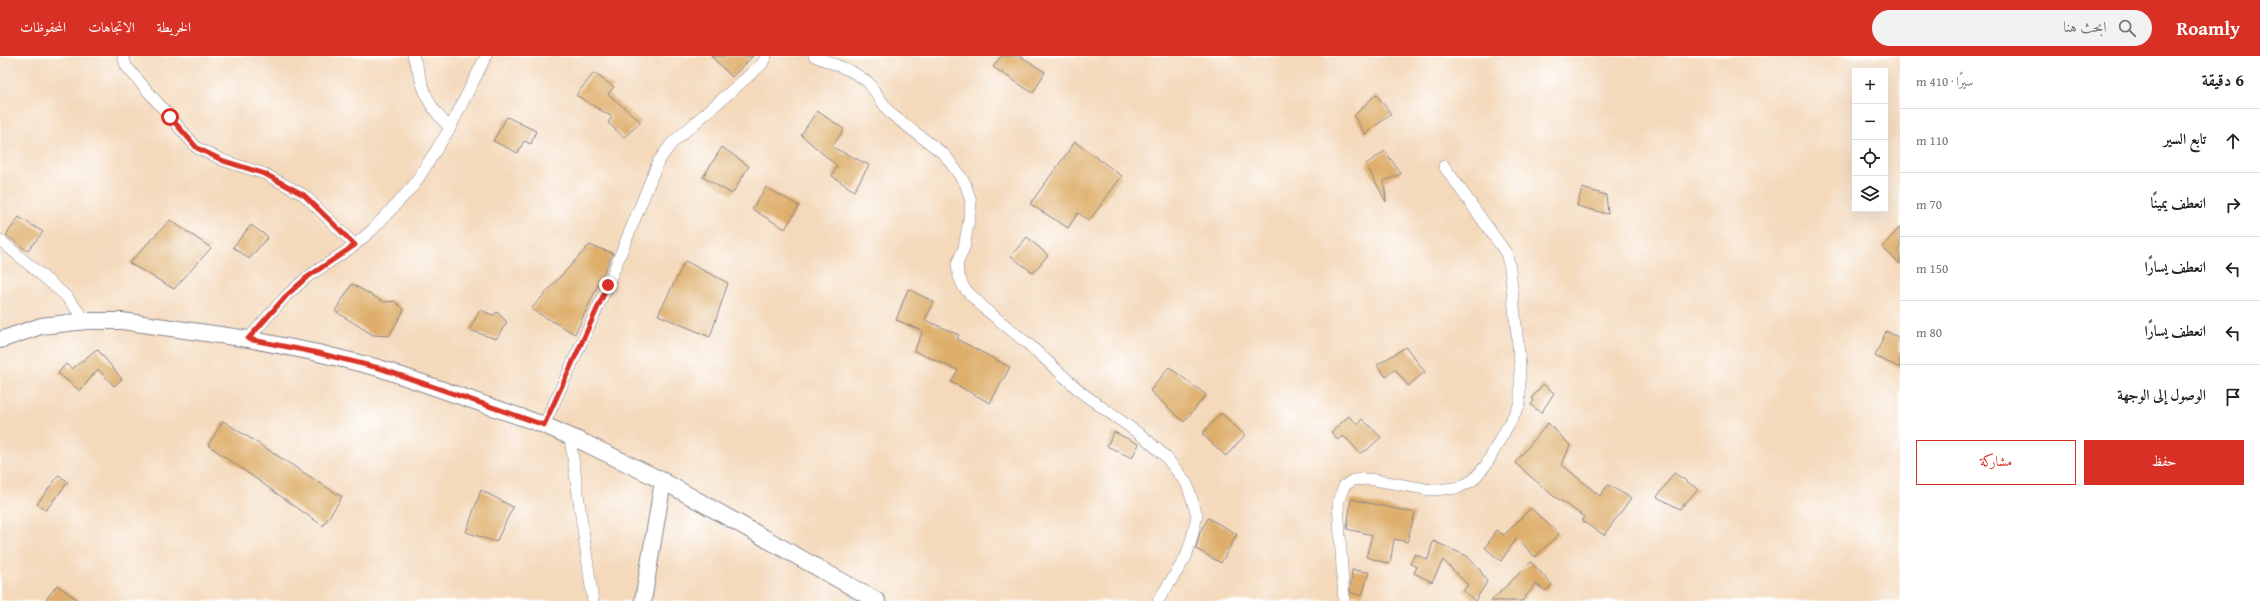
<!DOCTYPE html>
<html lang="ar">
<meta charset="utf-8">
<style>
:root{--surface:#fff;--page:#f2f2f2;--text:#222;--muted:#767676;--line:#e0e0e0;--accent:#d93025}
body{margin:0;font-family:"Gentium Book Plus",Amiri,serif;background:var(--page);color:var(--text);direction:rtl}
.controls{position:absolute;right:12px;top:12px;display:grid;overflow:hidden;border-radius:0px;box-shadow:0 4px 16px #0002}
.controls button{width:36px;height:36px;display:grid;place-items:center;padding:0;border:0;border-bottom:1px solid var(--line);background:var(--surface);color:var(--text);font:20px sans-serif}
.stop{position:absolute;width:12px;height:12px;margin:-9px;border:3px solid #d93025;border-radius:50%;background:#fff}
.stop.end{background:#d93025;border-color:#fff;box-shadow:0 1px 4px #0008}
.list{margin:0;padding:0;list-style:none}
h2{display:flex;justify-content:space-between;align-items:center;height:52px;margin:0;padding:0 16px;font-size:17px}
h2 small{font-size:13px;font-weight:400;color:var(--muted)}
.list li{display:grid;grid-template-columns:26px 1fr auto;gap:12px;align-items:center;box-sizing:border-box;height:64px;padding:0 16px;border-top:1px solid var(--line)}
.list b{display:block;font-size:15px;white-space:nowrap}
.list em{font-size:13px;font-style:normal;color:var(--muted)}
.actions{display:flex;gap:8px;padding:12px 16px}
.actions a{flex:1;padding:9px 0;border:1px solid var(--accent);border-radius:0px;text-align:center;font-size:14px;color:var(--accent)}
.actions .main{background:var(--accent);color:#fff}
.icon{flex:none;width:22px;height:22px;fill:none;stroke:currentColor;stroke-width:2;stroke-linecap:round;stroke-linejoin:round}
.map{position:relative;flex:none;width:1900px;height:545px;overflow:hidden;direction:ltr}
header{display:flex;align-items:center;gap:24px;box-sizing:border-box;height:56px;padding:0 20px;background:var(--accent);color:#fff}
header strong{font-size:19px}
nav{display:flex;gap:22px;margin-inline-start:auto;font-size:14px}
.search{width:280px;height:36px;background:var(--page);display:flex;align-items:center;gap:10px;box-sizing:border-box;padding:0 14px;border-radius:22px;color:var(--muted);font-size:15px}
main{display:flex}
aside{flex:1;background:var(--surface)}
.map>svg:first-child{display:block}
</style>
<header>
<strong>Roamly</strong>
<div class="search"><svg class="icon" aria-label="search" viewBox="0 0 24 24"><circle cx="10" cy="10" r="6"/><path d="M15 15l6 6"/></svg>ابحث هنا</div>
<nav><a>الخريطة</a><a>الاتجاهات</a><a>المحفوظات</a></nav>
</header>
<main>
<aside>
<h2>6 دقيقة<small>سيرًا · 410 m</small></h2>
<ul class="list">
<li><svg class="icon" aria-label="ahead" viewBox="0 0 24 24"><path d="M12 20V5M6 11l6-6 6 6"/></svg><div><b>تابع السير</b></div><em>110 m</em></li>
<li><svg class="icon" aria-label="right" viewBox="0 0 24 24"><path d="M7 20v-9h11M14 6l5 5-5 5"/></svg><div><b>انعطف يمينًا</b></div><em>70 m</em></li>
<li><svg class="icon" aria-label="left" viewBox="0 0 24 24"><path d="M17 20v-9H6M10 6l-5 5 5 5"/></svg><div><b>انعطف يسارًا</b></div><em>150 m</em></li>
<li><svg class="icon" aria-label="left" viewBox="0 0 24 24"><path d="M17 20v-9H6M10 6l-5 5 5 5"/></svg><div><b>انعطف يسارًا</b></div><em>80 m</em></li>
<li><svg class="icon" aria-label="arrive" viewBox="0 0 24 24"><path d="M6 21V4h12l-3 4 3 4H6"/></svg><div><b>الوصول إلى الوجهة</b></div></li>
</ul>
<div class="actions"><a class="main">حفظ</a><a>مشاركة</a></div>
</aside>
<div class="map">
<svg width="1900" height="545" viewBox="0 0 1900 545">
<rect width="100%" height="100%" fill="#fff"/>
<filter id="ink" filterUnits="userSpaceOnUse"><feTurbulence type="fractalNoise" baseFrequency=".025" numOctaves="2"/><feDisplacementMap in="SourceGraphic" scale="8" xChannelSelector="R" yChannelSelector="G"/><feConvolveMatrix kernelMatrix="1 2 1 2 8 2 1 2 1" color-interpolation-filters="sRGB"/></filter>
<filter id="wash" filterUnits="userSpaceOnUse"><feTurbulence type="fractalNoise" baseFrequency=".012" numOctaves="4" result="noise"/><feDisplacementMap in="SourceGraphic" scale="16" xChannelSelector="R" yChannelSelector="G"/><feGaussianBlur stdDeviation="0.9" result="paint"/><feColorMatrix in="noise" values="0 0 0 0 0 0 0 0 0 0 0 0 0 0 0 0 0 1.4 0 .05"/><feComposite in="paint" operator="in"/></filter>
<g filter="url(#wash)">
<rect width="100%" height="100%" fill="#f4d9bb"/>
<g id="blocks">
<g fill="#deae6a">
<path d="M711 0H753L732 21Z"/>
<path d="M1001 0H1020L1045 16 1033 37 993 11Z"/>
<path d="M594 17 614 31 608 38 641 66 624 81 608 67 612 61 576 39Z"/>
<path d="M1376 38 1391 58 1365 78 1354 60Z"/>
<path d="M817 55 844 73 832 91 869 109 854 135 832 120 837 110 801 79Z"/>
<path d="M507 61 536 75 531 88 524 85 518 97 493 85Z"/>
<path d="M1075 86 1122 120 1089 165 1078 157 1068 172 1030 148Z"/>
<path d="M722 91 749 110 732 138 703 121Z"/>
<path d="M1385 95 1401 118 1384 125 1386 146 1366 108Z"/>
<path d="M766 131 799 150 785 173 752 153Z"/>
<path d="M1582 132 1606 139 1608 158 1577 150Z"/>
<path d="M19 161 43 176 27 195 6 179Z"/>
<path d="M170 164 211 192 174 233 129 207Z"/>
<path d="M251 169 268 181 249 203 233 191Z"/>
<path d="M1900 171V208L1882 191Z"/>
<path d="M1027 181 1048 199 1033 217 1011 200Z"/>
<path d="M589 189 613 197 575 278 531 253Z"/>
<path d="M685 205 728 227 710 281 658 259Z"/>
<path d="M352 228 384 246 395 245 404 254 389 280 373 279 335 255Z"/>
<path d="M908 233 934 246 925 264 959 279 957 283 1010 311 990 347 951 326 958 314 914 295 923 275 896 264Z"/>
<path d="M480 254 493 259 497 256 507 266 496 283 469 274Z"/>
<path d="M1886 275 1900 282V312L1875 300Z"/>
<path d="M1406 291 1425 316 1408 330 1395 313 1386 321 1377 309Z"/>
<path d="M97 293 122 323 114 330 98 313 80 335 58 317 66 308 72 313Z"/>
<path d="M1169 311 1206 339 1184 366 1150 335Z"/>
<path d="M1543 328 1554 337 1541 357 1531 349 1534 345 1532 342Z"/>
<path d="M1221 357 1245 379 1226 400 1202 378Z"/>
<path d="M1349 360 1357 368 1362 363 1381 381 1367 394 1360 397 1348 384 1342 380 1338 384 1331 376Z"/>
<path d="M223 365 342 441 323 470 208 389Z"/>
<path d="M1548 367 1570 389 1562 409 1600 440 1608 429 1631 442 1604 479 1582 465 1585 461 1552 439 1515 407Z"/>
<path d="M1114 376 1139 388 1132 402 1107 390Z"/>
<path d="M1674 417 1698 433 1680 453 1657 441Z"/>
<path d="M59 419 68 426 46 454 37 448Z"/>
<path d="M481 434 513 451 496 486 466 476Z"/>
<path d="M1351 443 1415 457 1407 486 1394 483 1390 508 1366 501 1372 479 1347 473Z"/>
<path d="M1531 452 1559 478 1535 501 1517 482 1501 505 1485 492 1496 474 1504 479Z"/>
<path d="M1208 462 1237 478 1221 507 1196 493 1200 476Z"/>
<path d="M1433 485 1467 500 1480 514 1487 526 1475 545 1463 535 1468 529 1443 504 1432 526 1414 517 1417 511 1410 508 1415 498 1428 504Z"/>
<path d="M1531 506 1552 529 1545 535 1536 528 1522 545H1491Z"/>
<path d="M1352 514 1369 516 1362 540 1350 536Z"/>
<path d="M57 529 79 545H45Z"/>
</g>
</g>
</g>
<g filter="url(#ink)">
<use href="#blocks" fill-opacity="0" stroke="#88848c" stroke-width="1"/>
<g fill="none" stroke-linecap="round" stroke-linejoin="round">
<g stroke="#88848c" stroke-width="12">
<g id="street">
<path d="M123 0 126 10 197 92 225 105 265 118 304 139 355 189"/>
<path d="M413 0C426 34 422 44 450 72"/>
<path d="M814 0 851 15 868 26 890 57 945 99 965 127 971 145 970 157 964 192 957 208 958 218 964 232 985 253 1033 292 1082 337 1145 382 1166 401 1187 428 1197 459 1193 477 1186 501 1158 545"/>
<path d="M0 184 65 239 86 265"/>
<path d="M248 283 286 240 306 222 355 189 372 174 414 129 450 72 486 0"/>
<path d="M544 369 608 229 658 106 671 88 762 8 766 0"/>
<path d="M570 381 593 545"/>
<path d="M1344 545 1338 446 1344 430 1353 424 1369 423 1431 434 1458 432 1473 424 1486 409 1520 348V308L1510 212 1506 197 1444 110"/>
</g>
</g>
<g stroke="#88848c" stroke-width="18">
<g id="secondary">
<path d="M0 284 41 270 86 265H122L248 283 318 297 379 312 544 369 585 387 663 425 877 545"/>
<path d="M643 545 663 425"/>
</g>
</g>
<use href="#street" stroke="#fff" stroke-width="11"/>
<use href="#secondary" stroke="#fff" stroke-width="16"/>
</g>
</g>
<g fill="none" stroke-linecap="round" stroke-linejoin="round" filter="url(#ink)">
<path stroke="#d93025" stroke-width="5" d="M170 61 197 92 224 105 265 118 304 139 355 189 306 222 286 240 248 283 318 297 379 312 544 369 608 229"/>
</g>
</svg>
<div class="controls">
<button>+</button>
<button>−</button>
<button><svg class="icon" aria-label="locate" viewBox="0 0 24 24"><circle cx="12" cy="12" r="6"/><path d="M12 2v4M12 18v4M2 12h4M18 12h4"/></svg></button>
<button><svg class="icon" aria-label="layers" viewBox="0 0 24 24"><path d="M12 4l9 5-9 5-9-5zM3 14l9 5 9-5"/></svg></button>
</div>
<div class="stop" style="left:170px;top:61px"></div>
<div class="stop end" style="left:608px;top:229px"></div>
</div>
</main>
